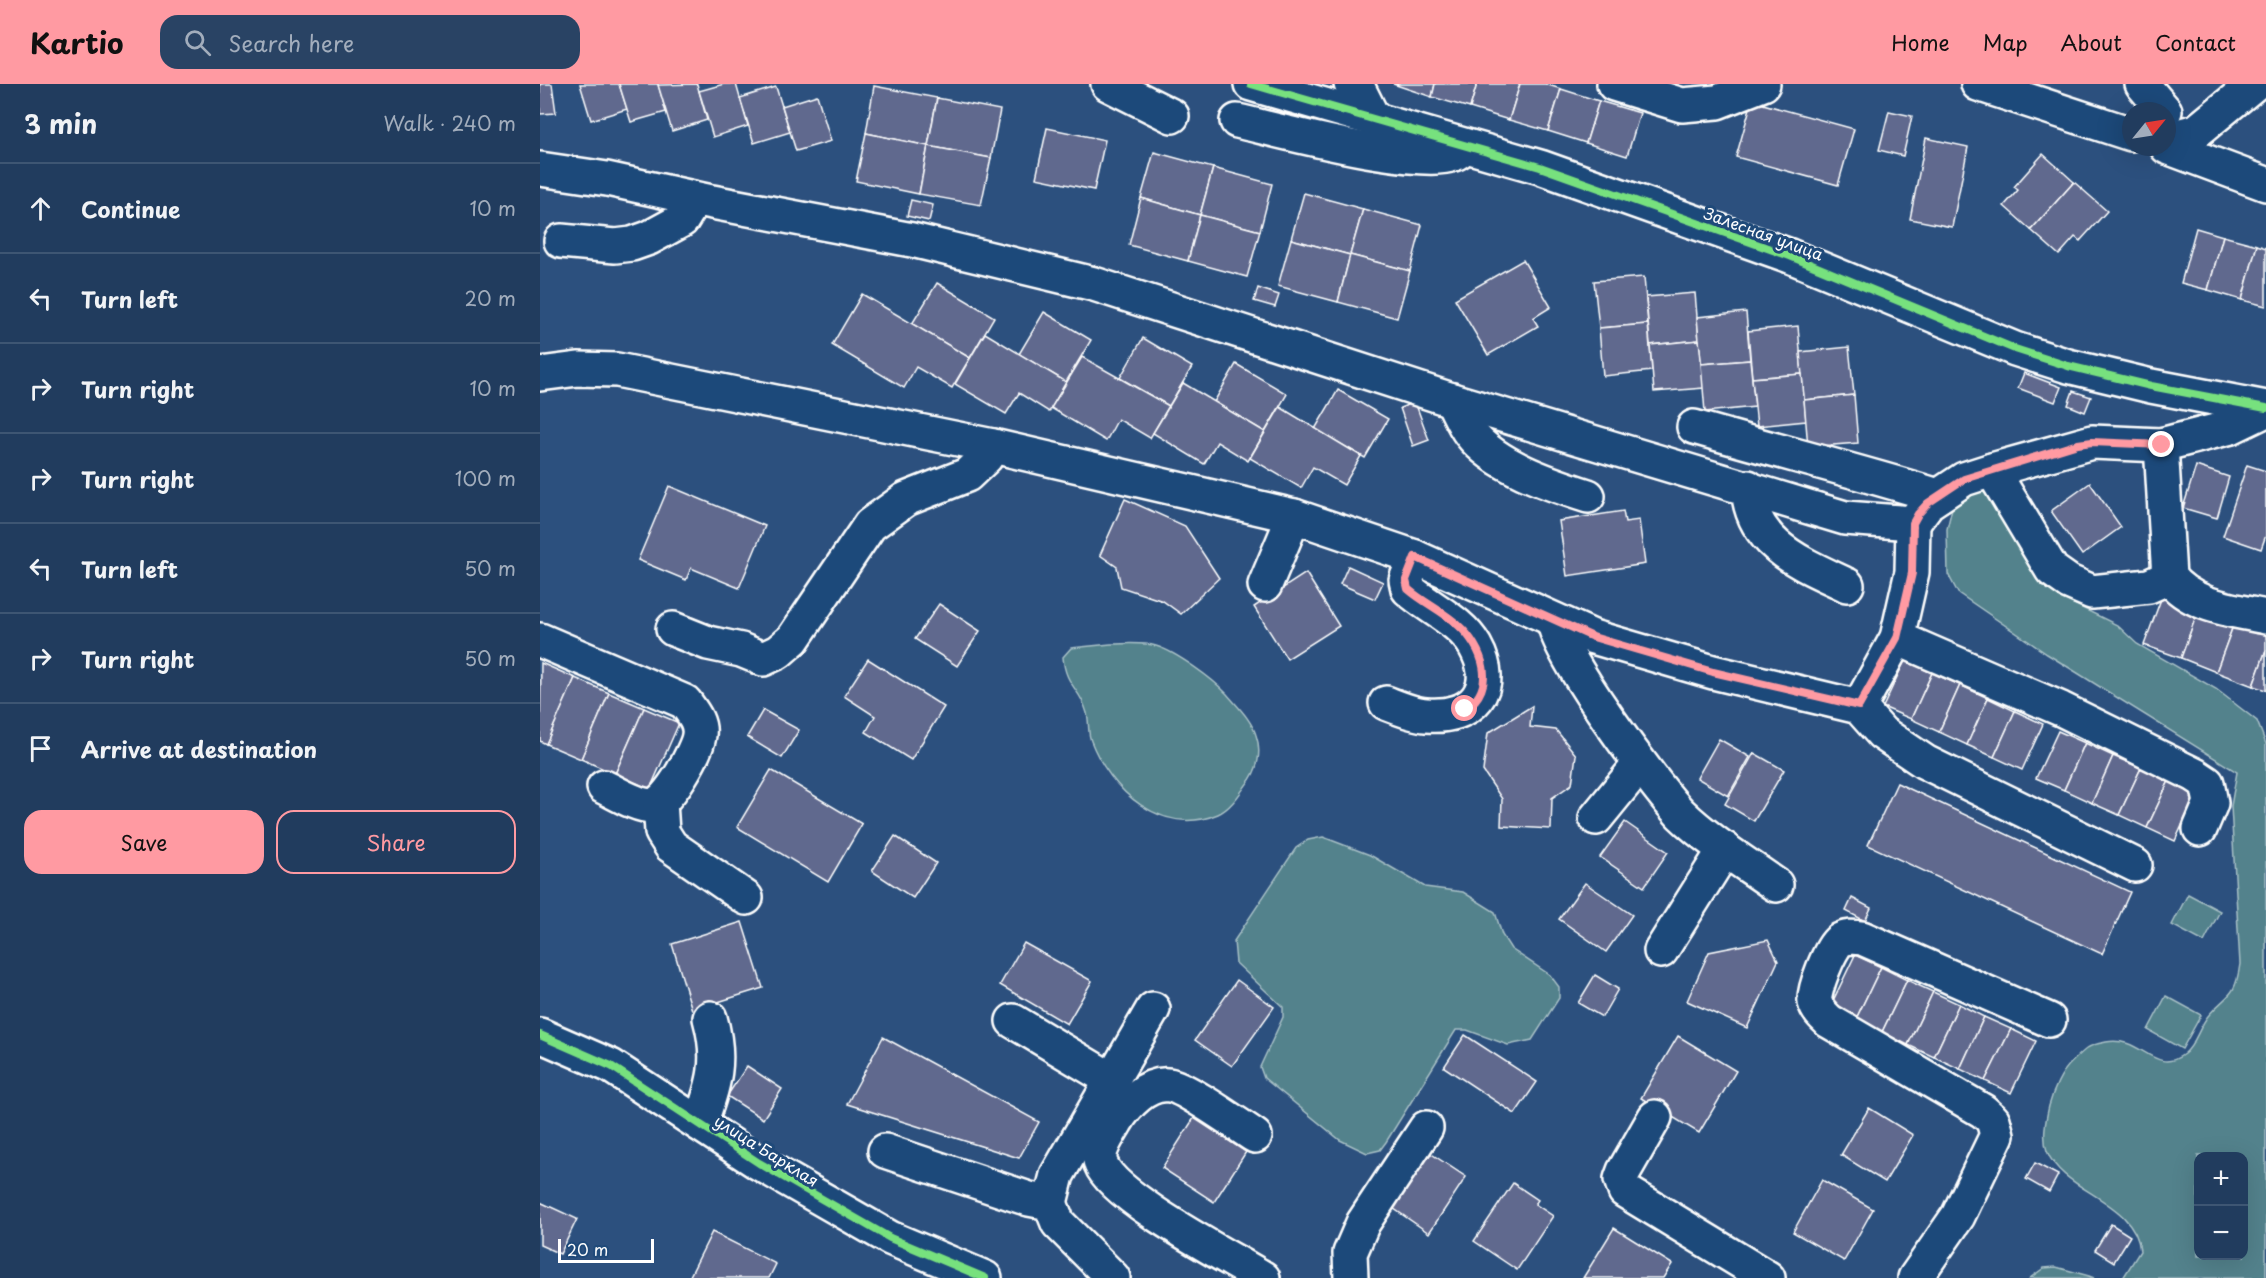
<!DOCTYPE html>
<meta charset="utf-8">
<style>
:root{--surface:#213c5e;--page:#294364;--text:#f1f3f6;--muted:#a2adbc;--line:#3e5673;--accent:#ff9aa2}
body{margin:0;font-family:"Playpen Sans",sans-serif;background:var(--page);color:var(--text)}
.controls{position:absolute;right:18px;bottom:18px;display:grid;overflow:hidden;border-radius:12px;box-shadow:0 6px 24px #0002}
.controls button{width:54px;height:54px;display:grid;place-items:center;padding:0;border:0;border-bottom:2px solid var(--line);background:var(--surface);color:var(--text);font:30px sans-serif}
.compass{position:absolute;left:1582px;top:18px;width:54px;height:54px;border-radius:50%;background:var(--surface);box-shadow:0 6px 24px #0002;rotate:60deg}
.scale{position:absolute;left:18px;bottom:15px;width:96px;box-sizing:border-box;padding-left:6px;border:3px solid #fff;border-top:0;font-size:16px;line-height:21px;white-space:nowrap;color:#fff;-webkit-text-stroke:4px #1f4a7a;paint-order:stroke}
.stop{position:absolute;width:18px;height:18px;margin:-14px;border:4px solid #ff9aa2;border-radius:50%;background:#fff}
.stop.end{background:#ff9aa2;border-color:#fff;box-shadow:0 2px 6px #0008}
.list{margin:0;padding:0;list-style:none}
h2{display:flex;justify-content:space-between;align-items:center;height:78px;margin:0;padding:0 24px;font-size:26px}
h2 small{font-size:20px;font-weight:400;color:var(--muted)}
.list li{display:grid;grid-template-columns:39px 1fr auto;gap:18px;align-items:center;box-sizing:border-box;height:90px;padding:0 24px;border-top:2px solid var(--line)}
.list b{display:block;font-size:22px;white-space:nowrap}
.list em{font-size:20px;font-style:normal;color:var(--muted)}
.actions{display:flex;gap:12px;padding:18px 24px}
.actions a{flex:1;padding:14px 0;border:2px solid var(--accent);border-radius:18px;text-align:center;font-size:21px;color:var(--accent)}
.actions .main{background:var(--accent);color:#111}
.icon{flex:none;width:33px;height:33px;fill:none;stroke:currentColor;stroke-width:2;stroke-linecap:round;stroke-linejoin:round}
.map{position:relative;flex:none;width:1726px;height:1194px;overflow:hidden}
header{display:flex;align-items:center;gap:36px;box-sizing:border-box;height:84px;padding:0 30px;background:var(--accent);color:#111}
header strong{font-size:28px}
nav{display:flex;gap:33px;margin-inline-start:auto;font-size:21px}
.search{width:420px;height:54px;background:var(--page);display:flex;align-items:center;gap:15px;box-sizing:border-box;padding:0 21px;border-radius:18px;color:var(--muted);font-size:22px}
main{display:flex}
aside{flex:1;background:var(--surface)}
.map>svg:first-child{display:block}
</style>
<header>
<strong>Kartio</strong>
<div class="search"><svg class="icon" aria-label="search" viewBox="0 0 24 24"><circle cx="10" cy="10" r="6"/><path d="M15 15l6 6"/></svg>Search here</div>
<nav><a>Home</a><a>Map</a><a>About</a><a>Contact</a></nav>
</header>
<main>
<aside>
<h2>3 min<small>Walk · 240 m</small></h2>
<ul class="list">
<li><svg class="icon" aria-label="ahead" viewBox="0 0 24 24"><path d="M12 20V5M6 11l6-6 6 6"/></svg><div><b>Continue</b></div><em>10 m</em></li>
<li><svg class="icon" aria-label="left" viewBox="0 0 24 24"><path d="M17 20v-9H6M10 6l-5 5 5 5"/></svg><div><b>Turn left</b></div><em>20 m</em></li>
<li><svg class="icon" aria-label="right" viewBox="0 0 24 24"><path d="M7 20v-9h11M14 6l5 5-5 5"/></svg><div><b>Turn right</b></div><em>10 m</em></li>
<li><svg class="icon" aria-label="right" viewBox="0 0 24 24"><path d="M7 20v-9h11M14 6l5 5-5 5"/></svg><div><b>Turn right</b></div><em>100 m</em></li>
<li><svg class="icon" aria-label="left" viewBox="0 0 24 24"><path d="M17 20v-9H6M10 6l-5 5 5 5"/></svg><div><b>Turn left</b></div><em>50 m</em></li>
<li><svg class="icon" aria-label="right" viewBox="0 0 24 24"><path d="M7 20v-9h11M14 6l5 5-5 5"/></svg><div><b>Turn right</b></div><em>50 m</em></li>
<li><svg class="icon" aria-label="arrive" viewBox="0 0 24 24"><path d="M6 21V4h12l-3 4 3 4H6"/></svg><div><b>Arrive at destination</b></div></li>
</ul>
<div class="actions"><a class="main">Save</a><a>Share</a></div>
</aside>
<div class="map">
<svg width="1726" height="1194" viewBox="0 0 1726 1194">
<rect width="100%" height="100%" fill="#2c507e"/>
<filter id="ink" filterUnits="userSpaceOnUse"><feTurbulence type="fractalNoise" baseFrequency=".0167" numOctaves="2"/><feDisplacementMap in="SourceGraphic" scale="12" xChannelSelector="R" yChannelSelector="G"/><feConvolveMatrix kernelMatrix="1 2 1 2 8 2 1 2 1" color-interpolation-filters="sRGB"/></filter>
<g filter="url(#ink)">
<g fill="#52828c" stroke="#a8c0c6" stroke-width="1.5" fill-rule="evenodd">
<path d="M1436 406 1455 412 1505 498 1528 517 1577 541 1597 560 1676 605 1717 637 1726 660V1194H1583L1600 1167C1596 1116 1523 1109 1507 1067 1502 1053 1506 1035 1509 1022 1513 1007 1521 988 1532 978 1537 973 1543 967 1549 963 1554 960 1561 959 1566 958 1602 951 1614 993 1644 970 1655 962 1659 943 1668 932 1687 909 1695 916 1700 880L1691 722 1697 688 1507 570 1418 509 1408 490 1407 445 1412 424 1424 410ZM1658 1072H1704V1172H1658Z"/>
<path d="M571 560C586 560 602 558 616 562 636 568 673 595 687 610 697 622 711 635 716 651 722 668 718 687 706 701 699 711 690 725 678 730 622 754 570 706 551 657 547 647 550 636 546 626 540 605 525 601 523 573L531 564Z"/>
<path d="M783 753 830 771 885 803 923 808 955 828 962 851 971 865 1010 891 1019 903V914L992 956 968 961 927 946H916L846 1058 840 1066 827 1069 800 1056 724 994 720 983 743 933V923L696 879 694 857 756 764 768 756Z"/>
<path d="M1648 810 1680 827 1664 858 1632 841Z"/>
<path d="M1626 912 1661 931 1642 965 1608 946Z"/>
<path d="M1516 1183 1549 1192 1554 1194H1490L1504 1184Z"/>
</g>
<g fill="#61698e" stroke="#fff" stroke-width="1.5">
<path d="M0 0H12L16 29 0 30Z"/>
<path d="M40 0H79L87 25 51 36Z"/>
<path d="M79 0H118L126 28 91 38Z"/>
<path d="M157 0 167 36 132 47 118 1Z"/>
<path d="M184 0H196L208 42 173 53 159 7Z"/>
<path d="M853 0H895L892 13Z"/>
<path d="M895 0H937L930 24 892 13Z"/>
<path d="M937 0H980L969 36 930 24Z"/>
<path d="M980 0H1005L1021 5 1008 47 969 36Z"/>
<path d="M334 2 397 14 388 62 326 49Z"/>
<path d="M236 3 250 48 214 59 200 14Z"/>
<path d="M1021 5 1059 17 1046 59 1008 47Z"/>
<path d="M277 11 291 57 256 67 242 22Z"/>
<path d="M397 14 460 26 451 74 388 62Z"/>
<path d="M1059 17 1100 29 1087 72 1046 59Z"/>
<path d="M1212 17 1314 45 1298 101 1196 73Z"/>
<path d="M1349 27 1372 32 1363 72 1339 66Z"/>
<path d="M507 44 565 56 554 106 496 94Z"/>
<path d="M326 49 388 62 379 110 316 97Z"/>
<path d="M1386 54 1428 63 1412 143 1370 135Z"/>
<path d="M388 62 451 74 441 121 379 110Z"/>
<path d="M614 68 673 84 660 131 601 114Z"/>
<path d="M1503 70 1534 98 1491 146 1464 122 1478 106 1474 103Z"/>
<path d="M673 84 732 100 720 147 660 131Z"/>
<path d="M1534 98 1567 127 1540 157 1535 153 1519 171 1491 146Z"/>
<path d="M764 109 823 125 810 171 751 155Z"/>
<path d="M601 114 660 131 648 177 589 161Z"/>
<path d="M371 116 393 121 389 137 367 132Z"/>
<path d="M823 125 882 141 870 187 810 171Z"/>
<path d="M660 131 720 147 707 193 648 177Z"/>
<path d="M1656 144 1683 152 1668 206 1641 199Z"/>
<path d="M1683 152 1717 161 1702 216 1668 206Z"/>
<path d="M751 155 810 171 798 218 738 202Z"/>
<path d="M1717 161 1726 164V222L1702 216Z"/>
<path d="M810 171 870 187 857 234 798 218Z"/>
<path d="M983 176 1011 223 993 234 998 242 948 271 915 215Z"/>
<path d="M1104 193 1108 240 1059 244 1054 197Z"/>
<path d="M397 199 454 233 430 274 372 240Z"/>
<path d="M718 204 739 211 735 223 714 217Z"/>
<path d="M1155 209 1159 256 1110 261 1106 213Z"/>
<path d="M322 210 430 274 412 304 376 283 364 304 292 261Z"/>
<path d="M504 228 551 256 526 298 479 270Z"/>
<path d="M1206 228 1210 276 1161 280 1157 233Z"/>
<path d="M1108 240 1112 287 1063 292 1059 244Z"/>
<path d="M1258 242 1262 290 1212 294 1208 247Z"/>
<path d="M445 249 526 298 509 328 479 309 466 330 415 300Z"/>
<path d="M603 254 652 283 629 322 580 294Z"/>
<path d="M1159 256 1164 304 1114 308 1110 261Z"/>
<path d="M1309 263 1314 311 1264 316 1260 268Z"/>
<path d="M542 273 629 322 610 354 578 335 566 357 511 324Z"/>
<path d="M1210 276 1215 323 1165 328 1161 280Z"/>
<path d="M696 280 747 310 725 348 674 318Z"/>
<path d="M1484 289 1521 303 1515 318 1478 304Z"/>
<path d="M1262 290 1266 337 1217 342 1212 294Z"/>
<path d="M643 299 725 348 708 377 677 358 664 380 613 349Z"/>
<path d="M798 306 848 335 825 374 775 345Z"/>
<path d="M1533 307 1551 313 1545 328 1528 321Z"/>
<path d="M1314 311 1318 359 1268 363 1264 316Z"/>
<path d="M875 318 889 356 873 362 860 324Z"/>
<path d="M740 323 821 372 804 401 773 383 761 404 710 374Z"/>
<path d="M1707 381 1726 387V451L1721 465 1683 452Z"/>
<path d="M1656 382 1689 393 1677 434 1643 424Z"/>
<path d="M1550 399 1581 443 1542 471 1511 427Z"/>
<path d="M129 402 225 442 199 504 151 484 146 496 98 476Z"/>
<path d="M585 415 645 442 679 494 641 530 623 517 581 503 577 483 560 471Z"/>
<path d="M1083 427 1085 438 1099 436 1105 480 1027 492 1019 437Z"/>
<path d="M808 482 843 498 835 515 800 500Z"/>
<path d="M766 489 799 542 747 575 714 523Z"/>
<path d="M1624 507 1660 521 1641 574 1604 561Z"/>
<path d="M399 520 440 547 417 582 375 555Z"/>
<path d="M1660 521 1696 534 1676 588 1641 574Z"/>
<path d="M1696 534 1726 546V566L1713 602 1676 588Z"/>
<path d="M1726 566V606L1713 602Z"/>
<path d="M328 575 404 623 371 676 326 648 335 632 304 612Z"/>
<path d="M1365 576 1392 589 1371 635 1343 623Z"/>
<path d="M1 579 35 594 6 660 0 657Z"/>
<path d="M1392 589 1420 601 1399 648 1371 635Z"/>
<path d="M35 594 69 609 41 675 6 660Z"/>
<path d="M1420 601 1448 614 1427 661 1399 648Z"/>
<path d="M69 609 104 624 75 690 41 675Z"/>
<path d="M1448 614 1475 627 1454 673 1427 661Z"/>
<path d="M992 622 990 643 1016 646 1036 671 1032 700 1012 714 1011 745 961 742 962 715 943 687 948 649Z"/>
<path d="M104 624 139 639 110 705 75 690Z"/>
<path d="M223 626 259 646 242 674 207 653Z"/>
<path d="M1475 627 1503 640 1482 686 1454 673Z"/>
<path d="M1518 647 1545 659 1524 706 1496 694Z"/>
<path d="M1179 655 1210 673 1188 712 1157 694Z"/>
<path d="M1545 659 1573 672 1552 719 1524 706Z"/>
<path d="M1214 669 1244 686 1214 737 1185 720Z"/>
<path d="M1573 672 1601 684 1579 731 1552 719Z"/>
<path d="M1601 684 1629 697 1607 744 1579 731Z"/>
<path d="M231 686 322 740 288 798 197 743Z"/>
<path d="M1629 697 1656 710 1635 757 1607 744Z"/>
<path d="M1357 699 1590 808 1562 870 1328 761Z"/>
<path d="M1085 738 1128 768 1104 803 1060 773Z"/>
<path d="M355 752 396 779 373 814 332 787Z"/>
<path d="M1045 799 1092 831 1066 868 1019 835Z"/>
<path d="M1312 814 1331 824 1325 837 1306 827Z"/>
<path d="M202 838 223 904 152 926 132 860Z"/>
<path d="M1228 856 1238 877 1207 944 1147 917 1169 868Z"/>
<path d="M484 859 552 897 527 940 460 901Z"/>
<path d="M1315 871 1341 883 1316 935 1290 923Z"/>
<path d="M1341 883 1367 896 1342 948 1316 935Z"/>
<path d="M1055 891 1078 905 1062 933 1038 919Z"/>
<path d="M697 896 734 923 692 982 655 956Z"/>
<path d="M1367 896 1393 908 1368 961 1342 948Z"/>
<path d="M1393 908 1419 920 1394 973 1368 961Z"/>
<path d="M1419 920 1444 933 1420 985 1394 973Z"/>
<path d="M1444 933 1471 945 1445 997 1420 985Z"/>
<path d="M1471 945 1496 957 1471 1009 1445 997Z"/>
<path d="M925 951 997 998 975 1030 904 983Z"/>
<path d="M1138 952 1196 987 1159 1049 1101 1014Z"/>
<path d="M343 953 499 1038 479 1074 307 1020Z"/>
<path d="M207 982 242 1005 223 1035 187 1012Z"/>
<path d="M1329 1024 1373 1051 1345 1098 1301 1071Z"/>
<path d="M654 1034 706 1068 674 1118 622 1084Z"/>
<path d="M884 1065 926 1093 889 1149 847 1120Z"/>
<path d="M1495 1079 1518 1091 1509 1108 1486 1095Z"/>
<path d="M1282 1096 1333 1125 1304 1177 1253 1148Z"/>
<path d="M973 1099 998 1116 995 1120 1013 1132 977 1186 934 1157Z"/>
<path d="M0 1118 37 1135 20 1170 0 1161Z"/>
<path d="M1571 1140 1590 1152 1574 1178 1555 1166Z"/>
<path d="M1074 1144 1132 1180 1123 1194H1043Z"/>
<path d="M172 1148 236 1180 229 1194H149Z"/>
</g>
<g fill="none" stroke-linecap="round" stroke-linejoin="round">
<g stroke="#fff" stroke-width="38">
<g id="minor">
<path d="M568 0 632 32"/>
<path d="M711 0 1000 83 1250 172 1475 265 1528 282 1611 302 1726 324"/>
<path d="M811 0 819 6 834 36"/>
<path d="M1074 0 1142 21 1177 18 1223 0"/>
<path d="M1438 0 1591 50"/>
<path d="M1602 0 1625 27"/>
<path d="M697 37C730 44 903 92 921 65"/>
<path d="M1638 52 1657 47 1714 0"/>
<path d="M1627 63 1726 100"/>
<path d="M0 85 67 95 172 118 372 156 554 200 912 316 1305 434 1373 439 1388 419 1424 395 1452 386 1552 358 1621 361 1691 343 1726 326"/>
<path d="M21 157 75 162 92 160 109 154 142 136 155 115"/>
<path d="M0 290 38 285 77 286 453 362 754 432 875 473 1053 553 1173 588 1319 623 1342 649 1385 678 1595 781"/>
<path d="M912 316C918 327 923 340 930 349 955 382 1011 400 1048 412"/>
<path d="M1154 343C1236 367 1318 387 1398 412"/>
<path d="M1621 361 1629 493C1650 522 1693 526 1726 533"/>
<path d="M1452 386 1512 486 1529 498 1552 508 1609 502 1629 493"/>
<path d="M1208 403C1211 461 1261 479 1307 501"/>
<path d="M725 501 754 432"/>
<path d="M1014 536C1013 565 1116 704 1141 730 1169 757 1205 779 1236 801"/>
<path d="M133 545 168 559 201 566 223 575 238 568 253 555 330 441 366 415 427 391 446 373 453 362"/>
<path d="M1357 554 1521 625 1655 691 1667 699 1671 719 1660 745"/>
<path d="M0 556 145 618C152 628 161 638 159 651 158 665 127 721 112 722 97 722 77 709 64 703"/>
<path d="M846 619C859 624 873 630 886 631 933 635 959 605 935 562 920 536 890 525 868 505L866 496 875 473"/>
<path d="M1319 623 1357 554 1372 488 1373 439"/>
<path d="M120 718 122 748 131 762 206 814"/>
<path d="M1056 734 1100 680"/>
<path d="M1121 867 1185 765"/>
<path d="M473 937 570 995"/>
<path d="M0 951 71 982 219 1079 350 1154 445 1194"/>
<path d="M1115 1033 1084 1087 1081 1095 1085 1107 1228 1194"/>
<path d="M160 1040C174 1000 182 977 170 934"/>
<path d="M715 1052C698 1041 645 1003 629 1001 607 998 586 1021 576 1038 570 1049 556 1066 561 1080 574 1114 689 1173 723 1194"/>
<path d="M345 1067 489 1115 510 1119 518 1139 573 1194"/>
<path d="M510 1119 517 1091 613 925"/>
<path d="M811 1194 810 1169 823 1139 886 1044"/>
<path d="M1375 1194 1418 1132 1457 1051 1453 1036 1443 1027 1289 937C1283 931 1277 926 1275 918 1273 906 1290 864 1299 857 1306 852 1314 853 1322 854L1509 936"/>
</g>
</g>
<use href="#minor" stroke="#1f4a7a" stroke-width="33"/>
<g stroke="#1f4a7a" stroke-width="11">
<g id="cycleway">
<path d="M711 0 1000 83 1250 172 1475 265 1528 282 1611 302 1726 324"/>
<path d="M0 951 71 982 219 1079 350 1154 445 1194"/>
</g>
</g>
<use href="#cycleway" stroke="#77e17e" stroke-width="8"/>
</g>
</g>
<g fill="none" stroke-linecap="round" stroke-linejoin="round" filter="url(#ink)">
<path stroke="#ff9aa2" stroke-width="8" d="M925 625C958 604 943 563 918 541 903 527 884 519 868 505L866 496 875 473 1053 553 1173 588 1319 622 1357 554 1372 489 1373 439 1378 430 1388 419 1424 395 1538 360 1552 358 1622 361"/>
</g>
<g text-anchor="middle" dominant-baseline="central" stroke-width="6" stroke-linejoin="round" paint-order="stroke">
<g font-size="16" fill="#fff" stroke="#1f4a7a">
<text transform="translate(1224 149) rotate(20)">Залесная улица</text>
<text transform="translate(227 1066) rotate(32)">улица Барклая</text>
</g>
</g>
</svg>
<div class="controls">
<button>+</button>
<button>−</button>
</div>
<svg class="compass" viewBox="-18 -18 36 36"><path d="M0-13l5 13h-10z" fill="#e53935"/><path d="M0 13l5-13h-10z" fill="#a2adbc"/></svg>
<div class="scale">20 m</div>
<div class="stop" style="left:925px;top:625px"></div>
<div class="stop end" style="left:1622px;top:361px"></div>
</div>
</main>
